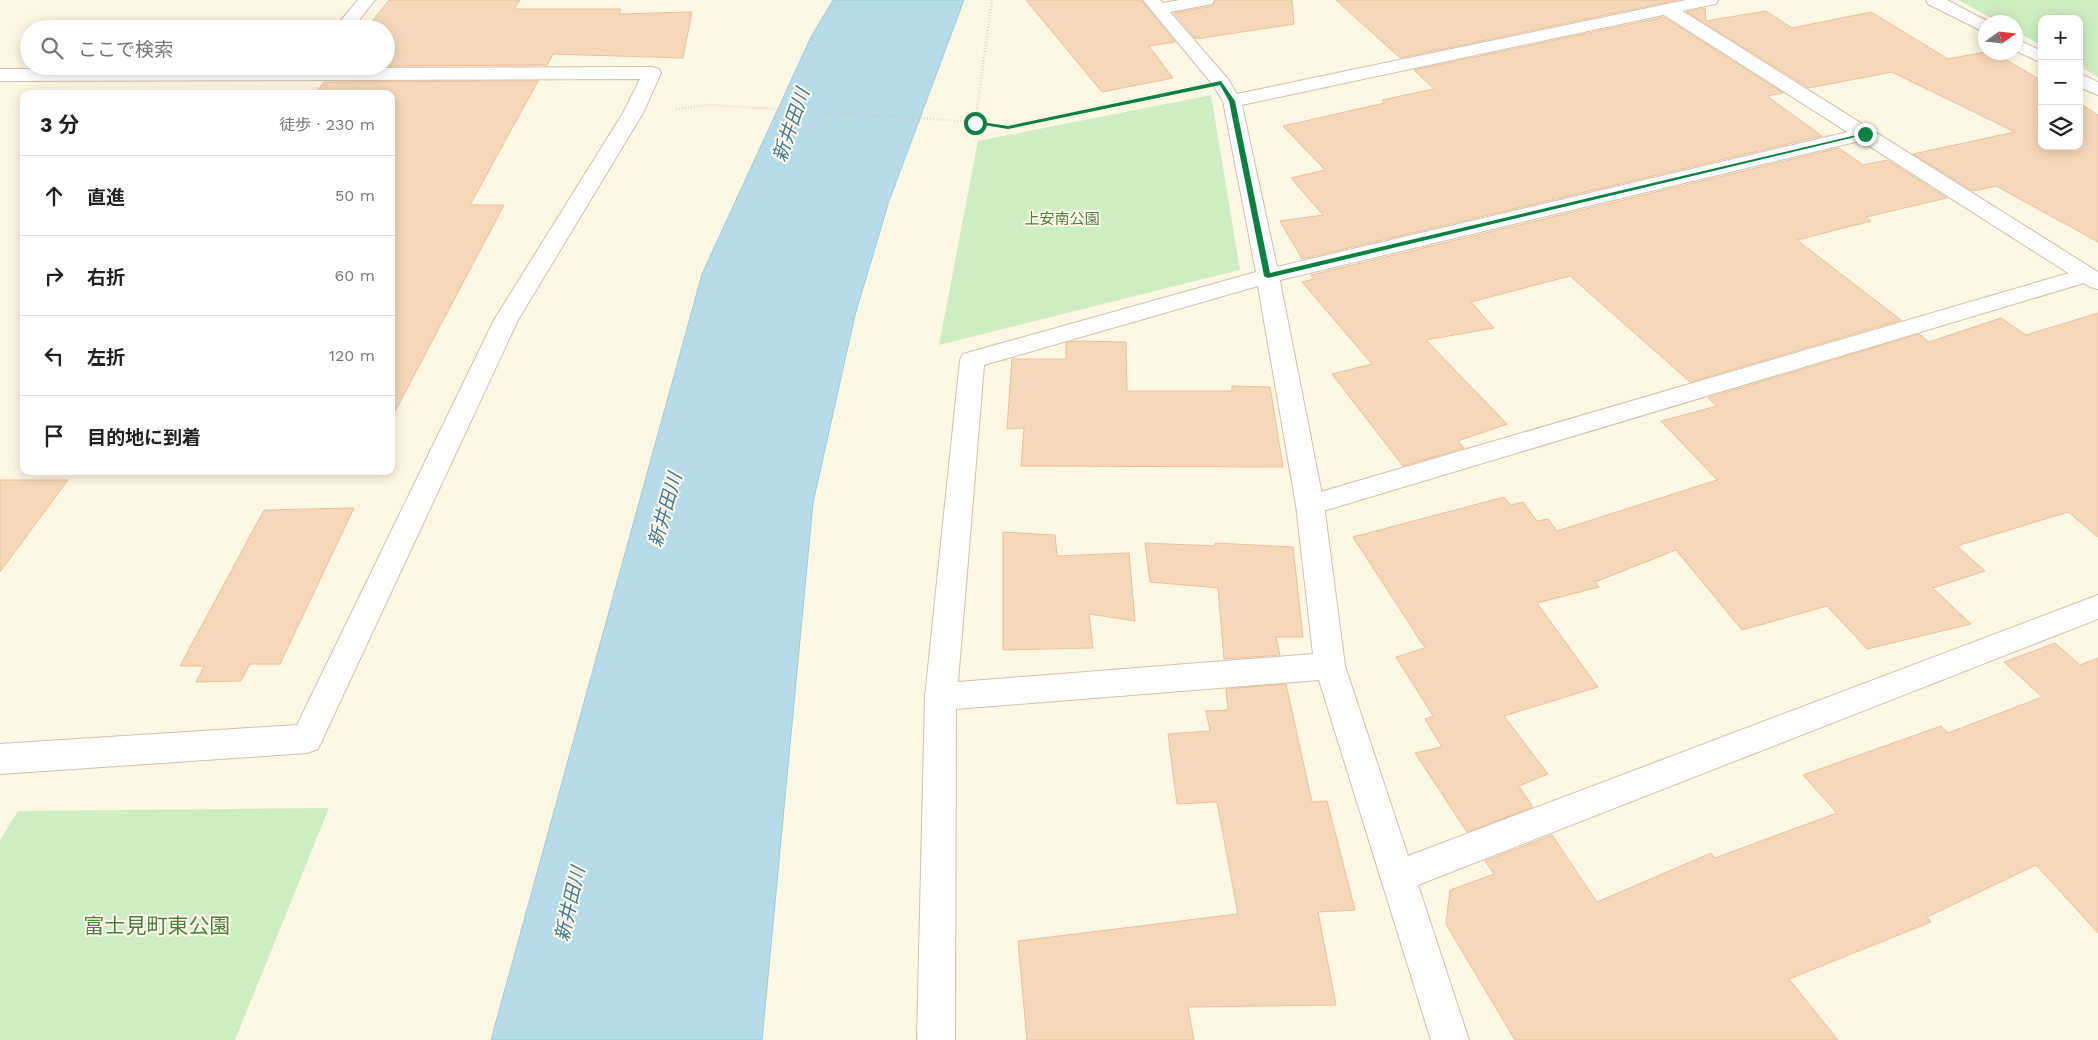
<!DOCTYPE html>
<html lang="ja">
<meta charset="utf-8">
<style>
:root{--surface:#fff;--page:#f6f6f6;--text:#222;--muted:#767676;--line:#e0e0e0}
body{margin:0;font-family:"Work Sans","Noto Sans JP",sans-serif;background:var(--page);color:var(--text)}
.controls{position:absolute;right:15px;top:15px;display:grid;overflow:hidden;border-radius:10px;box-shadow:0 2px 12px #0003}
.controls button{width:45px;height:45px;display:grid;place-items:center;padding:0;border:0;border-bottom:1px solid var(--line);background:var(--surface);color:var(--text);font:25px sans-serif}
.compass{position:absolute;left:1978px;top:15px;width:45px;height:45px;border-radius:50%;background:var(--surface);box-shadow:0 2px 12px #0003;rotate:76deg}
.stop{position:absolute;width:15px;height:15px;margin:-11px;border:4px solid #0b8043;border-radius:50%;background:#fff}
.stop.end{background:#0b8043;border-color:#fff;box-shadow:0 1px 5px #0008}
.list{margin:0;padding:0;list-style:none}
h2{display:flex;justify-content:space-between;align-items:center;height:65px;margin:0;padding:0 20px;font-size:21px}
h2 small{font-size:16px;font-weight:400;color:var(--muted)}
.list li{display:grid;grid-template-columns:32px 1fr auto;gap:15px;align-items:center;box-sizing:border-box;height:80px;padding:0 20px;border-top:1px solid var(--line)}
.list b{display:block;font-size:19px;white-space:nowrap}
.list em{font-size:16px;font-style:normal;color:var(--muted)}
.icon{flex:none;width:28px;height:28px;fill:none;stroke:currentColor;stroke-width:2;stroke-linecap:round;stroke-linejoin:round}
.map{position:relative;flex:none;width:2098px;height:1040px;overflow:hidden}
.search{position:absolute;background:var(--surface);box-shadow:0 2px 12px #0003;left:20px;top:20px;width:375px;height:55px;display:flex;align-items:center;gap:12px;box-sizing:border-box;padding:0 18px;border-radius:28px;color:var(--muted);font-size:19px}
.panel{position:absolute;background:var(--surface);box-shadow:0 2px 12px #0003;left:20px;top:90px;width:375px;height:385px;border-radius:10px}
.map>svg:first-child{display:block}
</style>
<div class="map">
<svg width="2098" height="1040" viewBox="0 0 2098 1040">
<rect width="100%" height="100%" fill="#fef7e4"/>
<g fill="#cfedc2">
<path d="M1958 0H2098V77L2079 66V19H2042V46L2016 31V22H1999Z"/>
<path d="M1211 95 1240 270 939 345 978 141Z"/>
<path d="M329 808 235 1040H0V840L18 811Z"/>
</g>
<path fill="#b7dce9" stroke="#9dcbdb" d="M833 0H964L889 201 855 315 813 503 762 1040H491L702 274 811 37Z"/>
<g fill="#f5d8ba" stroke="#e9c099">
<path d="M389 0H520L514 9H621L619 14 692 12 683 58 553 54 547 65 386 66V29H366Z"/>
<path d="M1026 0H1141L1175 42 1149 46 1173 78 1102 92Z"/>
<path d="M1216 0H1292L1294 24 1196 39 1174 13 1212 6Z"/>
<path d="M1336 0H1677L1400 58Z"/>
<path d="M1705 8 1706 21 1766 11 1792 28 1871 12 1948 59 1986 52H1993L2042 81V146H2079V103L2098 115V242L1996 186 1973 191 1913 154 2015 132 1892 72 1809 88 1687 12Z"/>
<path d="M1664 17 1783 93 1767 96 1822 136 1302 259 1280 221 1323 215 1291 178 1325 170 1283 126 1385 103 1382 100 1434 89 1414 70Z"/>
<path d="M538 81 470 205H504L391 419V94H315L324 82Z"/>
<path d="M1839 148 1863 165 1887 160 1947 198 1866 217 1871 221 1797 240 1901 320 1690 382 1570 276 1471 302 1494 328 1426 340 1507 424 1458 441 1464 448 1403 466 1332 374 1372 364 1302 282 1314 279 1311 275Z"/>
<path d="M2098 313V537L2068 512 1957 546 1985 571 1933 588 1971 624 1867 649 1827 606 1742 630 1676 550 1595 582 1599 587 1537 603 1598 687 1504 716 1548 774 1519 786 1533 807 1467 832 1415 753 1442 747 1425 719 1433 716 1396 657 1425 648 1353 537 1504 497 1511 505 1523 502 1537 521 1548 519 1557 531 1717 480 1661 421 1717 406 1708 398 1919 334 1929 342 2001 318 2026 335Z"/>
<path d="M1074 341 1126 342 1127 391H1232V386L1270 387 1283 467 1021 466 1024 428 1007 429 1012 359H1066V343Z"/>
<path d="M0 480H68L0 572Z"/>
<path d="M354 508 280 664H250L241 681 196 682 204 666H180L264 510Z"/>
<path d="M1003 532 1055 535 1057 556 1129 553 1135 621 1089 614 1093 648 1003 650Z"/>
<path d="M1145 543 1215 546V543L1293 547 1303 637H1276L1280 655 1224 659 1218 588 1150 582Z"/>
<path d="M2055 643 2080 665 2098 658V933L2036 865 1927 917 1931 922 1789 979 1838 1040H1515L1446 924 1450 890 1494 874 1485 861 1552 835 1597 902 1711 853 1715 858 1837 813 1803 775 1941 726 1948 733 2042 697 2004 662Z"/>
<path d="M1286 684 1312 802 1327 801 1355 910 1318 912 1336 1005 1188 1007 1194 1040H1027L1018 941 1238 914 1217 802 1177 804 1168 734 1210 731 1206 711 1228 710 1226 689Z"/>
</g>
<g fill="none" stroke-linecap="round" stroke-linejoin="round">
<g stroke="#d0bfaa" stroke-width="2">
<g id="service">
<path d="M1865 128 1872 130 1875 134 1872 138 1268 283 1260 281 1257 276 1260 271 1268 269Z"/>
<path d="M2086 268 2094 270 2097 275 2094 280 1310 515 1300 512 1296 505 1300 498 1310 495Z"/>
</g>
</g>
<g stroke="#d0bfaa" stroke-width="2">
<g id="minor">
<path d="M358 0H375L352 29H334Z"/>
<path d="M1143 0H1160L1163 3 1180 0H1214L1212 4 1170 12 1228 79 1241 101 1279 276 1324 505 1345 666 1408 856 2098 595V619L1418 885 1469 1040H1431L1319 680 956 709 955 1040H917L925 697 960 360 963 354 1256 272 1223 101 1213 85ZM1258 286 1296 505 1313 654 958 682 984 365Z"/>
<path d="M1667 4 1673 5 2098 272V289L2090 287 1661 13 1658 9 1661 5Z"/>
<path d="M652 67 659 69 661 73 643 113 518 320 318 749 307 753 0 774V744L297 725 494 320 623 113 640 79 0 81V69Z"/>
</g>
</g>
<g stroke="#d0bfaa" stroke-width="2">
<g id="tertiary">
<path d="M1686 0H1718L1716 4 1710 5 1232 107 1225 105 1223 101 1225 97 1232 95Z"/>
<path d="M1926 0H1947L1989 22H1986V33L1928 4Z"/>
<path d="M2016 39 2042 51V63L2016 51Z"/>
<path d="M2079 73 2098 82V95L2079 87Z"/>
</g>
</g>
<g stroke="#dabb9d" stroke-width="2.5" stroke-dasharray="0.5 2.5" stroke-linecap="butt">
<path d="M676 109 710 105 963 121 1008 128 1182 91"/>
<path d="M975 123 992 0"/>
</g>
<use href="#service" fill="#fff" fill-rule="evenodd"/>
<use href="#minor" fill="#fff" fill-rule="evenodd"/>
<use href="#tertiary" fill="#fff" fill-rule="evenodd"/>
</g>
<path fill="#0b8043" d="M1221 81 1235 101 1270 273 1865 133 1868 134 1268 278 1264 276 1229 101 1220 85 1008 129 972 123 975 121 1008 126Z"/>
<g text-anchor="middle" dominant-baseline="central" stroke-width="4" stroke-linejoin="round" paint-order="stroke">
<g font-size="15" fill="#4b7f3f" stroke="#fffaec">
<text x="1062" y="219">上安南公園</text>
</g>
<g font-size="19" font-style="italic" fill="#40798d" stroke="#fffaec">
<text transform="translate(791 125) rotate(-71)">新井田川</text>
<text transform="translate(665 510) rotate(-74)">新井田川</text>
<text transform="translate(570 904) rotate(-77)">新井田川</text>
</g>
<g font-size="21" fill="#4b7f3f" stroke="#fffaec">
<text x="157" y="925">富士見町東公園</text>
</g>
</g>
</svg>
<div class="controls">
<button>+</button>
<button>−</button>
<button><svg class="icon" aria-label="layers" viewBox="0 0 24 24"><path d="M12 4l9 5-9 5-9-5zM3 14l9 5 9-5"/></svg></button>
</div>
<svg class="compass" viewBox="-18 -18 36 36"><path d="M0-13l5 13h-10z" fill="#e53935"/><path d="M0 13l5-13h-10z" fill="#767676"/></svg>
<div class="stop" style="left:975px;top:123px"></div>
<div class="stop end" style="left:1865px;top:134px"></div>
<div class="search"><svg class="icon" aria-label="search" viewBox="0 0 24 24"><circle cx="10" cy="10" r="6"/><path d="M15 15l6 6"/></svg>ここで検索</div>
<section class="panel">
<h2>3 分<small>徒歩 · 230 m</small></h2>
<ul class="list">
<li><svg class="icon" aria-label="ahead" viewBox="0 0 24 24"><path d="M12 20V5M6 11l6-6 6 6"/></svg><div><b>直進</b></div><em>50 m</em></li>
<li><svg class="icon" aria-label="right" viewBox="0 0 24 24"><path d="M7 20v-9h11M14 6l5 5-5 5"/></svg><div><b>右折</b></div><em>60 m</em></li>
<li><svg class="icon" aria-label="left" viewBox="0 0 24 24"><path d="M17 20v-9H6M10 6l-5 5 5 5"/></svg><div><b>左折</b></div><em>120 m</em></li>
<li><svg class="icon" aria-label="arrive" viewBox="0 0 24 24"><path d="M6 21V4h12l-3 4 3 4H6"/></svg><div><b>目的地に到着</b></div></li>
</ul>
</section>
</div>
